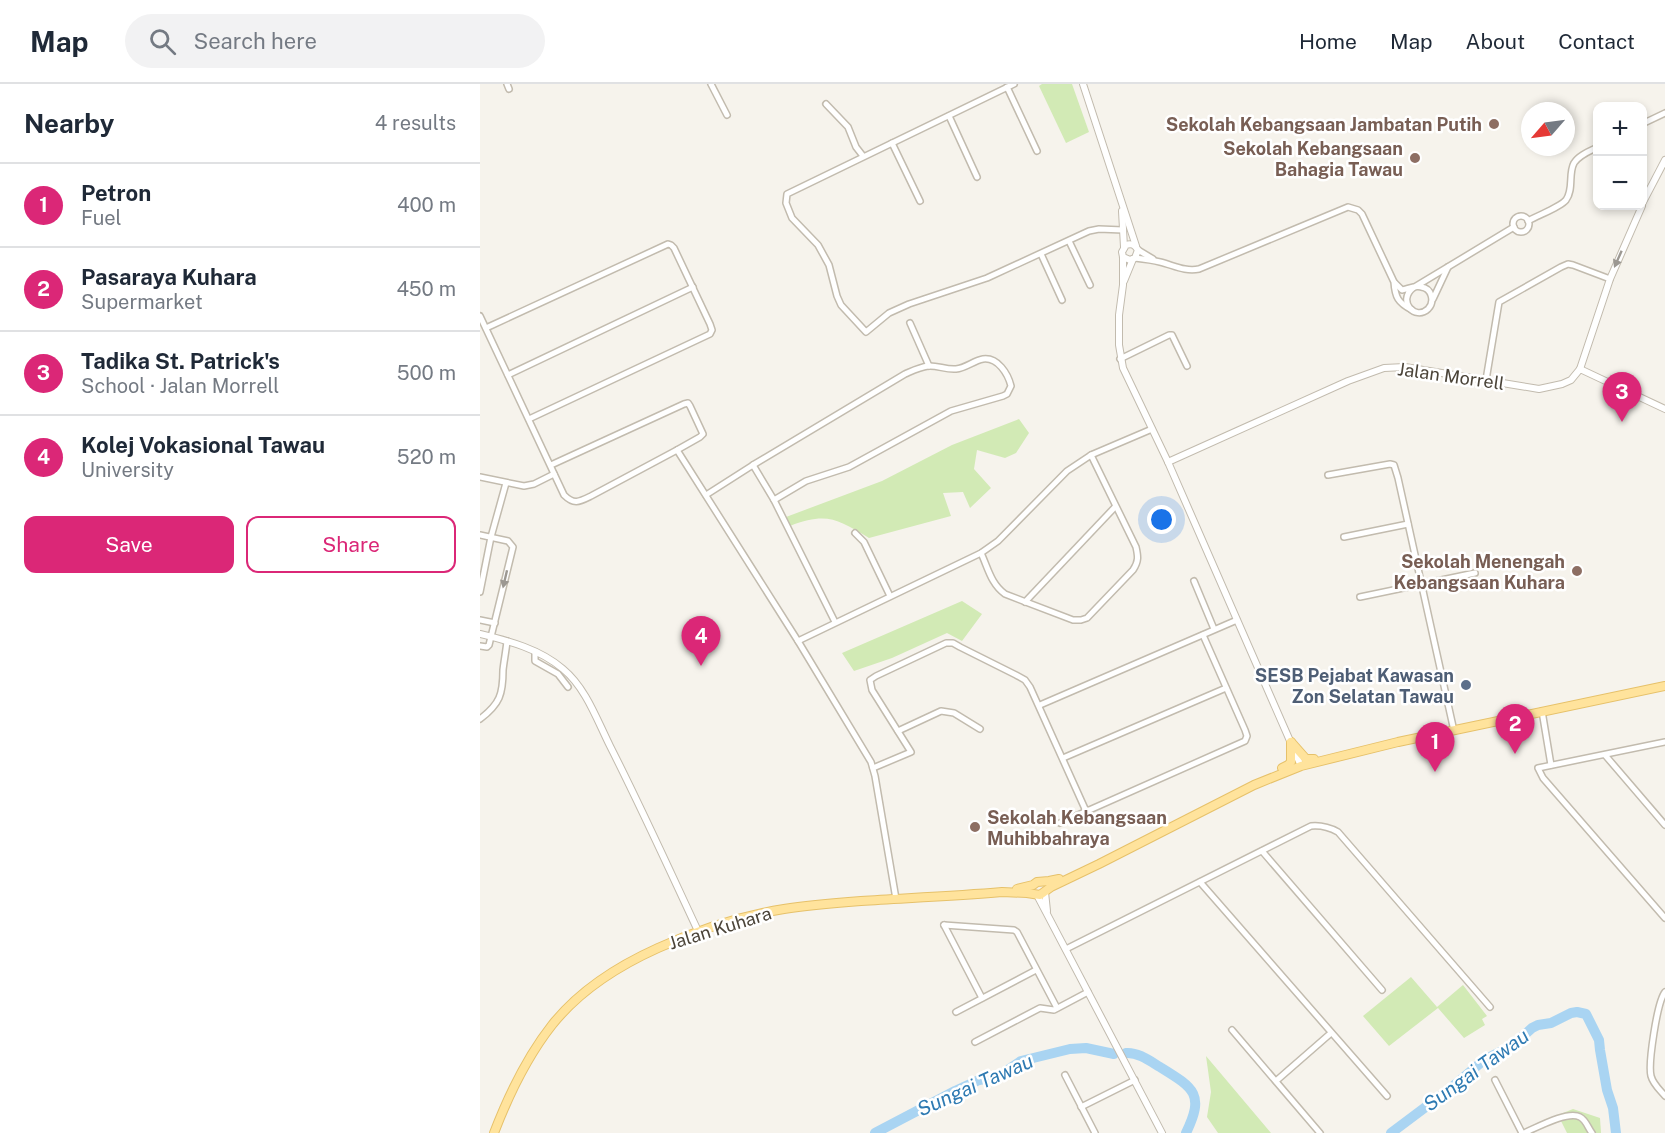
<!DOCTYPE html>
<meta charset="utf-8">
<style>
:root{--surface:#fff;--page:#f2f2f3;--text:#1f2937;--muted:#747a83;--line:#e0e1e3;--accent:#db2777}
body{margin:0;font-family:"Public Sans",sans-serif;background:var(--page);color:var(--text)}
.controls{position:absolute;right:18px;top:18px;display:grid;overflow:hidden;border-radius:12px;box-shadow:0 3px 9px #0003}
.controls button{width:54px;height:54px;display:grid;place-items:center;padding:0;border:0;border-bottom:2px solid var(--line);background:var(--surface);color:var(--text);font:30px sans-serif}
.compass{position:absolute;left:1041px;top:18px;width:54px;height:54px;border-radius:50%;background:var(--surface);box-shadow:0 3px 9px #0003;rotate:242deg}
.you{position:absolute;left:682px;top:436px;width:21px;height:21px;margin:-15px;border:4px solid #fff;border-radius:50%;background:#1a73e8;box-shadow:0 0 0 9px #1a73e833}
.badge{display:grid;place-items:center;width:39px;height:39px;border-radius:50%;background:var(--accent);color:#fff;font-size:20px;font-weight:700}
.pin{position:absolute;translate:-50% -50px;filter:drop-shadow(0 2px 3px #0008)}
.pin::after{content:'';position:absolute;top:32px;width:21px;height:18px;background:inherit;clip-path:polygon(0 0,100% 0,50% 100%)}
.list{margin:0;padding:0;list-style:none}
h2{display:flex;justify-content:space-between;align-items:center;height:78px;margin:0;padding:0 24px;font-size:26px}
h2 small{font-size:20px;font-weight:400;color:var(--muted)}
.list li{display:grid;grid-template-columns:39px 1fr auto;gap:18px;align-items:center;box-sizing:border-box;height:84px;padding:0 24px;border-top:2px solid var(--line)}
.list b{display:block;font-size:22px;white-space:nowrap}
.list p{margin:0;font-size:20px;white-space:nowrap;color:var(--muted)}
.list em{font-size:20px;font-style:normal;color:var(--muted)}
.actions{display:flex;gap:12px;padding:18px 24px}
.actions a{flex:1;padding:14px 0;border:2px solid var(--accent);border-radius:12px;text-align:center;font-size:21px;color:var(--accent)}
.actions .main{background:var(--accent);color:#fff}
.icon{flex:none;width:33px;height:33px;fill:none;stroke:currentColor;stroke-width:2;stroke-linecap:round;stroke-linejoin:round}
.map{position:relative;flex:none;width:1185px;height:1049px;overflow:hidden}
header{display:flex;align-items:center;gap:36px;box-sizing:border-box;height:84px;padding:0 30px;background:var(--surface);border-bottom:2px solid var(--line)}
header strong{font-size:28px}
nav{display:flex;gap:33px;margin-inline-start:auto;font-size:21px}
.search{width:420px;height:54px;background:var(--page);display:flex;align-items:center;gap:15px;box-sizing:border-box;padding:0 21px;border-radius:33px;color:var(--muted);font-size:22px}
main{display:flex}
aside{flex:1;background:var(--surface)}
.map>svg:first-child{display:block}
</style>
<header>
<strong>Map</strong>
<div class="search"><svg class="icon" aria-label="search" viewBox="0 0 24 24"><circle cx="10" cy="10" r="6"/><path d="M15 15l6 6"/></svg>Search here</div>
<nav><a>Home</a><a>Map</a><a>About</a><a>Contact</a></nav>
</header>
<main>
<aside>
<h2>Nearby<small>4 results</small></h2>
<ul class="list">
<li><span class="badge">1</span><div><b>Petron</b><p>Fuel</p></div><em>400 m</em></li>
<li><span class="badge">2</span><div><b>Pasaraya Kuhara</b><p>Supermarket</p></div><em>450 m</em></li>
<li><span class="badge">3</span><div><b>Tadika St. Patrick's</b><p>School · Jalan Morrell</p></div><em>500 m</em></li>
<li><span class="badge">4</span><div><b>Kolej Vokasional Tawau</b><p>University</p></div><em>520 m</em></li>
</ul>
<div class="actions"><a class="main">Save</a><a>Share</a></div>
</aside>
<div class="map">
<svg width="1185" height="1049" viewBox="0 0 1185 1049">
<rect width="100%" height="100%" fill="#f6f3ec"/>
<g fill="#d2eab5">
<path d="M562 0H592L609 48 586 59 559 2Z"/>
<path d="M539 335 549 349 536 369 525 374 497 366 494 385 511 404 490 424 483 408 463 409 471 432 389 454C357 435 347 428 310 442L306 433 402 397 472 361Z"/>
<path d="M482 517 502 530 482 557 467 549 412 574 374 587 362 569Z"/>
<path d="M931 893 957 923 983 901 1007 932 1002 935 1005 941 984 954 958 924 909 962 883 932Z"/>
<path d="M726 972 791 1049H738L727 1033 731 1008Z"/>
<path d="M1093 1025 1120 1034 1121 1049H1087L1078 1031Z"/>
</g>
<g fill="none" stroke-linecap="round" stroke-linejoin="round">
<g stroke="#a9d4f2" stroke-width="10">
<path d="M646 969C658 968 670 977 680 983 714 1004 725 1010 706 1049"/>
<path d="M395 1049 475 1007 499 996 519 992 541 977 590 965 606 964 634 970"/>
<path d="M911 1049 971 1004 1004 976 1032 962 1052 944 1058 941 1071 939 1091 929 1097 928 1106 930 1119 956 1120 966 1127 1006 1133 1024 1136 1049"/>
</g>
<g stroke="#c2bbae" stroke-width="8">
<g id="minor">
<path d="M27 0 29 5"/>
<path d="M231 0 247 31"/>
<path d="M534 0 307 110 306 119 312 134 338 161 349 181 357 212 361 221 386 248 409 229 429 220 507 194 609 147 619 145 643 146"/>
<path d="M527 3 557 67"/>
<path d="M346 20 368 43 376 63 383 72"/>
<path d="M469 32 497 93"/>
<path d="M1162 40 1185 29"/>
<path d="M412 59 440 117"/>
<circle cx="1041" cy="140" r="8"/>
<path d="M1048 137C1058 131 1079 124 1086 116 1094 105 1088 90 1094 79 1099 71 1110 67 1118 63"/>
<path d="M589 157 610 201"/>
<path d="M658 166 673 175"/>
<path d="M561 170 582 216"/>
<path d="M655 174C664 175 672 176 680 178 693 181 705 188 719 185L868 123 878 126 882 130 914 198C915 213 918 219 932 226"/>
<path d="M915 199 922 206C928 205 935 201 941 203 952 204 955 218 948 225 935 237 917 217 933 204L1034 143"/>
<path d="M953 215 968 183"/>
<path d="M0 232 84 411C94 421 99 418 111 412L197 366 220 353 223 350 210 322 208 319 204 320 71 381"/>
<path d="M430 239 449 282"/>
<path d="M6 244 188 160 191 161 194 164 230 240 232 246 230 250 49 335"/>
<path d="M640 275 689 251H692L707 282"/>
<path d="M28 291 213 203"/>
<path d="M1006 296 1019 218 1081 183 1088 180 1093 181 1130 195"/>
<path d="M197 366 318 557 391 678 395 692 416 815"/>
<path d="M273 381 294 416 355 538"/>
<path d="M848 391 910 380 914 381 918 394 974 647"/>
<path d="M0 393 44 402 54 400 74 390"/>
<path d="M226 411 273 381 425 290C432 287 440 283 448 282 457 281 466 286 476 285 486 284 493 277 503 275 518 273 528 290 531 302L527 310 523 312 471 327 369 383 326 397 294 416"/>
<path d="M375 449 384 458 410 512"/>
<path d="M0 451 28 457 33 463 9 561 7 563 0 562"/>
<path d="M864 453 928 440"/>
<path d="M501 469C508 484 511 500 525 510L593 536H601L607 534 653 486C659 477 658 472 656 463L611 371"/>
<path d="M714 497 734 545"/>
<path d="M0 508 11 453 26 399"/>
<path d="M880 513 995 489"/>
<path d="M545 518 635 423"/>
<path d="M0 536 15 539"/>
<path d="M318 557 501 469 518 457 587 387 611 371 672 345"/>
<path d="M55 568V577L78 590 88 603"/>
<path d="M560 621 757 536"/>
<path d="M1062 627 1071 681"/>
<path d="M0 635C20 620 23 610 23 586 24 577 26 567 27 557"/>
<path d="M418 647 461 627 474 629 500 645"/>
<path d="M1185 658 1058 684 1063 694 1185 834"/>
<path d="M1125 671 1185 741"/>
<path d="M583 674 746 604"/>
<path d="M393 684 431 668 392 606 390 596 396 592 466 559H473L480 563 536 591 545 596 550 603 606 727"/>
<path d="M580 739 765 657 767 652 765 646 723 551"/>
<path d="M782 767 902 906"/>
<path d="M720 798 907 1012"/>
<path d="M464 841 534 846 537 848 577 924"/>
<path d="M464 841 502 914"/>
<path d="M586 865 831 742C842 741 849 743 858 748L1010 923"/>
<path d="M1185 908C1177 918 1168 980 1171 992 1173 1000 1180 1006 1185 1012"/>
<path d="M476 928 556 886"/>
<path d="M752 946 840 1049"/>
<path d="M495 958 560 924 574 926 608 908"/>
<path d="M585 991 615 1049"/>
<path d="M1015 996 1042 1049"/>
<path d="M796 997 851 949"/>
<path d="M601 1023 655 996"/>
<path d="M1044 1049C1056 1044 1088 1026 1100 1033 1106 1036 1108 1044 1112 1049"/>
</g>
</g>
<g stroke="#c2bbae" stroke-width="8">
<g id="tertiary">
<path d="M603 0 656 162"/>
<path d="M1162 120 1185 76"/>
<path d="M642 127 644 163"/>
<path d="M643 173 650 176 655 174 658 166C655 161 652 159 646 161L642 168 643 173V201L639 231V261L643 284 688 378 821 682"/>
<path d="M644 197 653 175"/>
<path d="M1100 285 1130 195 1162 122"/>
<path d="M688 378 868 297 904 284 925 283 1059 305 1082 300 1091 296 1100 285 1185 325"/>
<path d="M0 550C29 557 60 565 83 585 106 604 117 636 130 662 161 723 189 785 218 847"/>
<path d="M565 808 567 827"/>
<path d="M557 811 682 1049"/>
</g>
</g>
<g stroke="#e6c16a" stroke-width="10">
<g id="primary">
<path d="M811 658 826 675H834"/>
<path d="M802 684 808 681 811 678V658"/>
<path d="M537 805 553 801 557 798 569 797 579 795"/>
<path d="M14 1049C29 1010 46 974 72 941 99 907 138 882 178 864 218 846 260 832 304 825 329 821 355 819 381 817 428 814 475 812 522 808L547 809 560 811 571 803 619 780 774 701 821 682 918 658 1185 602"/>
</g>
</g>
<use href="#minor" stroke="#fff" stroke-width="5"/>
<use href="#tertiary" stroke="#fff" stroke-width="6"/>
<use href="#primary" stroke="#ffe39c" stroke-width="8"/>
</g>
<defs><path id="oneway-solid" d="M-6-.8H1V-3.2L6.5 0L1 3.2V.8H-6Z" transform="scale(1.5)"/></defs>
<g fill="#9c9892">
<use href="#oneway-solid" transform="translate(1138 175) rotate(114)"/>
<use href="#oneway-solid" transform="translate(25 495) rotate(103)"/>
</g>
<g fill="#8d6e63" stroke="#fff" stroke-width="2">
<circle cx="1014" cy="40" r="6"/>
<circle cx="935" cy="74" r="6"/>
<circle cx="1097" cy="487" r="6"/>
<circle cx="495" cy="743" r="6"/>
</g>
<circle fill="#5c6f8a" stroke="#fff" stroke-width="2" cx="986" cy="601" r="6"/>
<g text-anchor="middle" dominant-baseline="central" stroke-width="5" stroke-linejoin="round" paint-order="stroke">
<g font-size="18" font-weight="bold" fill="#785e54" stroke="#fff" text-anchor="end">
<text x="1002" y="40">Sekolah Kebangsaan Jambatan Putih</text>
<text x="923" y="64">Sekolah Kebangsaan<tspan x="923" dy="21">Bahagia Tawau</tspan></text>
<text x="1085" y="477">Sekolah Menengah<tspan x="1085" dy="21">Kebangsaan Kuhara</tspan></text>
<text x="507" y="733" text-anchor="start">Sekolah Kebangsaan<tspan x="507" dy="21">Muhibbahraya</tspan></text>
</g>
<g font-size="18" fill="#4b4439" stroke="#fff">
<text transform="translate(971 292) rotate(8)">Jalan Morrell</text>
<text transform="translate(240 844) rotate(-17)">Jalan Kuhara</text>
</g>
<g font-size="18" font-weight="bold" fill="#4e5e75" stroke="#fff" text-anchor="end">
<text x="974" y="591">SESB Pejabat Kawasan<tspan x="974" dy="21">Zon Selatan Tawau</tspan></text>
</g>
<g font-size="20" font-style="italic" fill="#2e7ab2" stroke="#fff">
<text transform="translate(996 986) rotate(-36)">Sungai Tawau</text>
<text transform="translate(495 1001) rotate(-24)">Sungai Tawau</text>
</g>
</g>
</svg>
<div class="controls">
<button>+</button>
<button>−</button>
</div>
<svg class="compass" viewBox="-18 -18 36 36"><path d="M0-13l5 13h-10z" fill="#e53935"/><path d="M0 13l5-13h-10z" fill="#747a83"/></svg>
<div class="you"></div>
<div class="pin badge" style="left:955px;top:688px">1</div>
<div class="pin badge" style="left:1035px;top:670px">2</div>
<div class="pin badge" style="left:1142px;top:338px">3</div>
<div class="pin badge" style="left:221px;top:582px">4</div>
</div>
</main>
